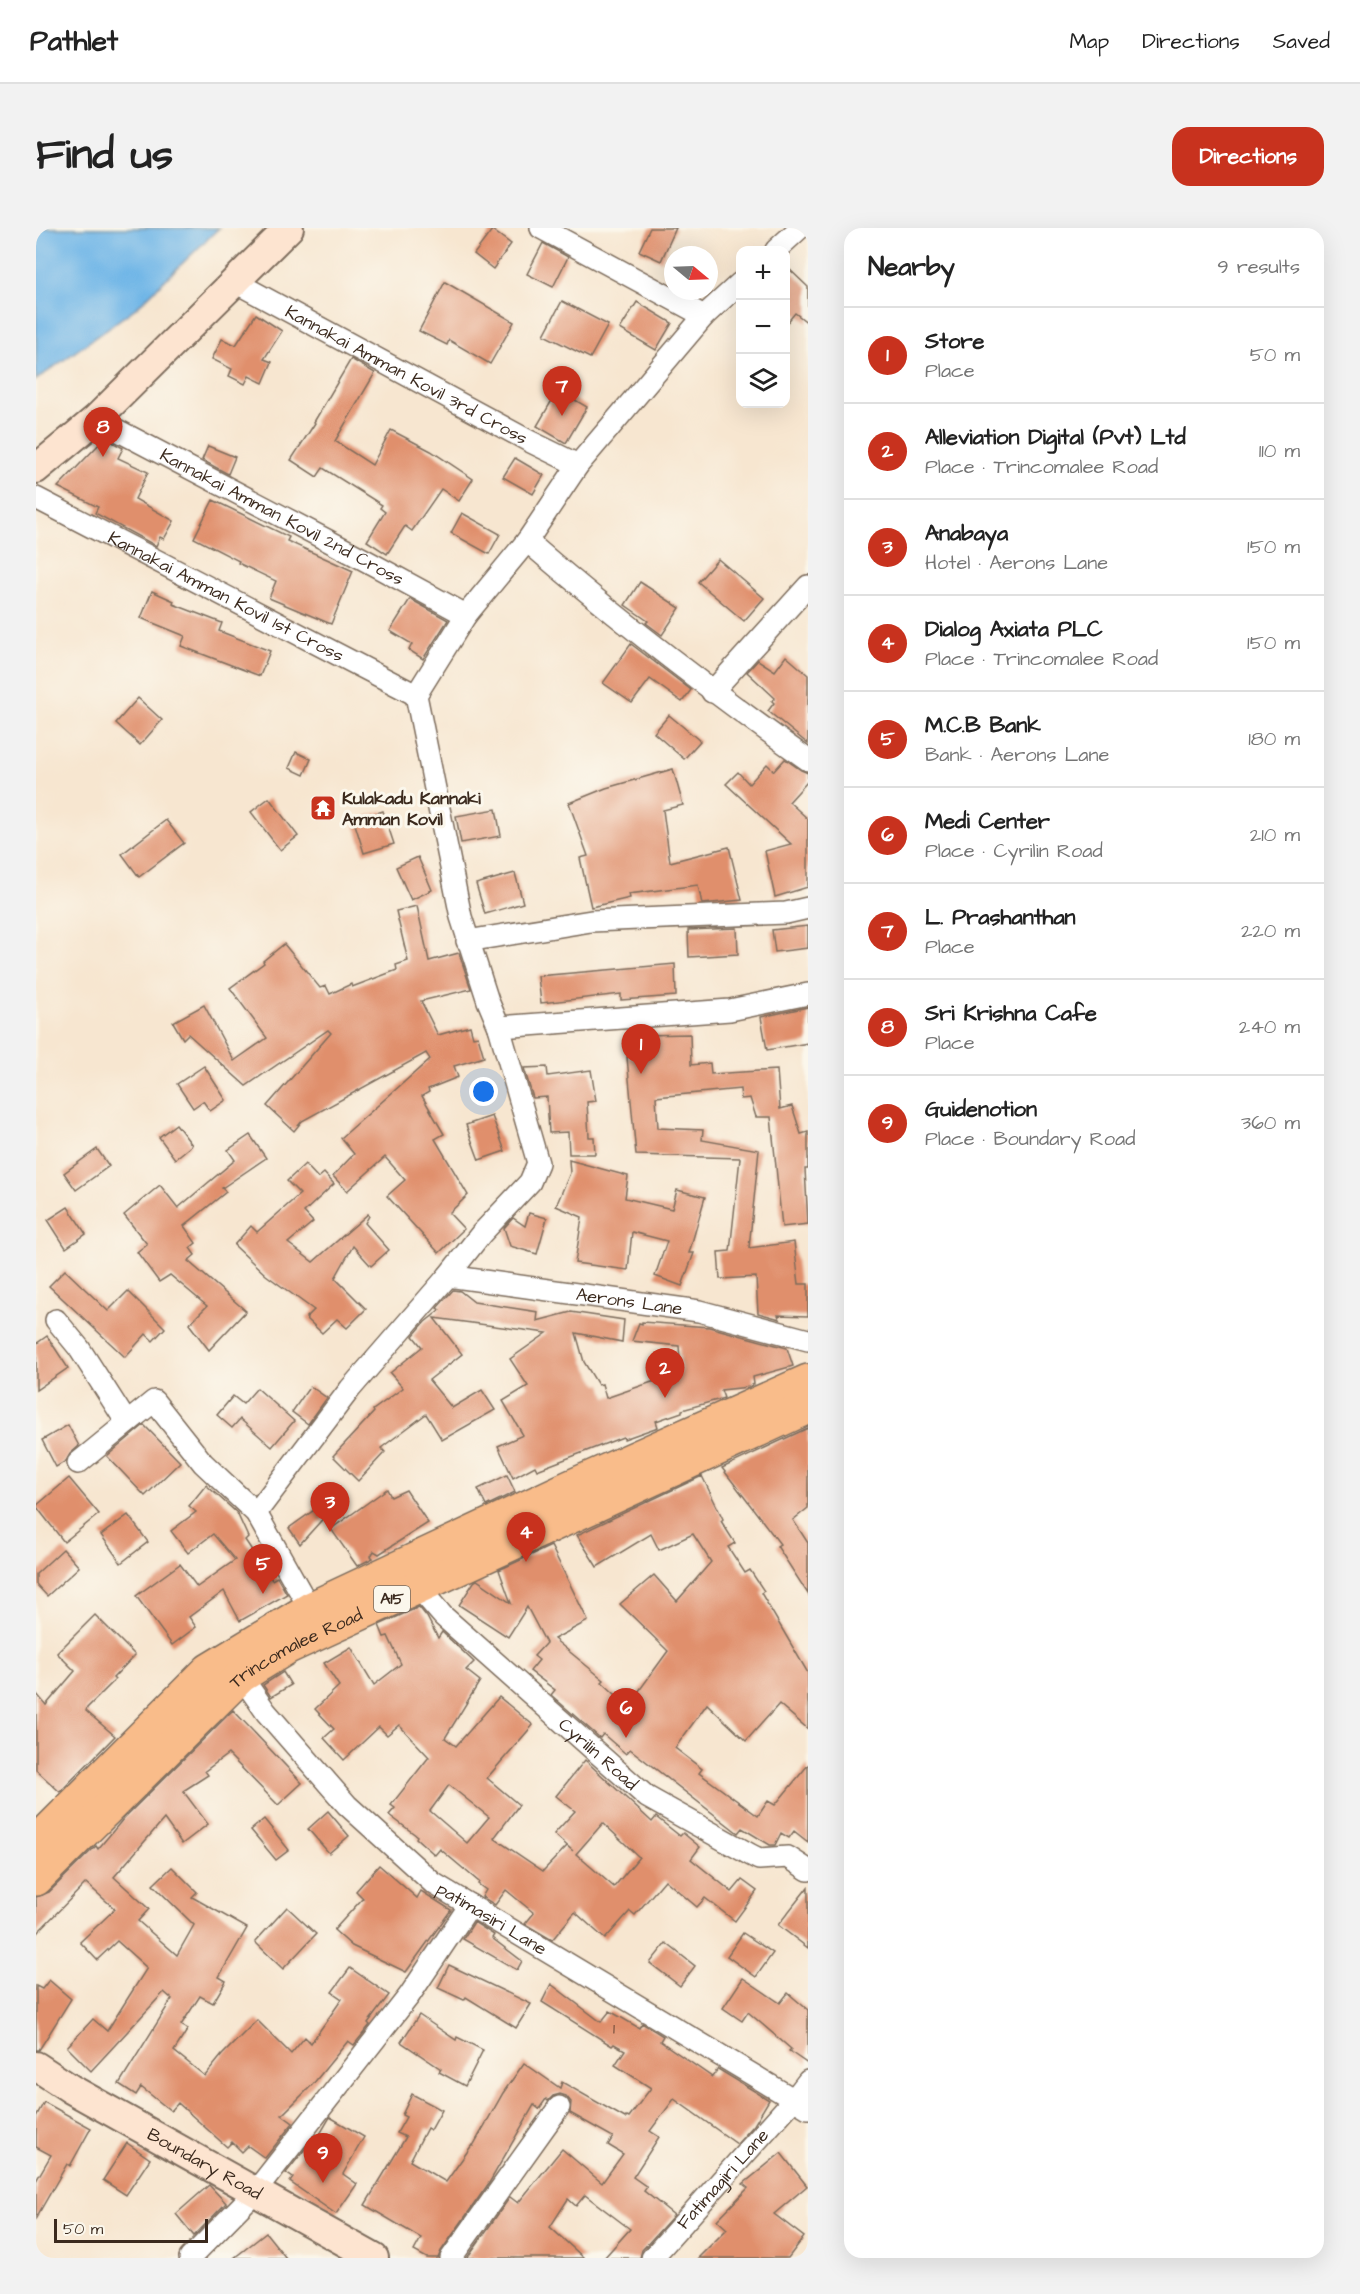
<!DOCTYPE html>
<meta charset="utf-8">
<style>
:root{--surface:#fff;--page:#f2f2f2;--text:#222;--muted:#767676;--line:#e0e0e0;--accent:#c8321e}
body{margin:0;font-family:"Architects Daughter",sans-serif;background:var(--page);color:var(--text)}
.controls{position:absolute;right:18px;top:18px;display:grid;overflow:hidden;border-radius:12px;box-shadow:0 6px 24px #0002}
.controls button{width:54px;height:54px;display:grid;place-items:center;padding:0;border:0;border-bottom:2px solid var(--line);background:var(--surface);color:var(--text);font:30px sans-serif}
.compass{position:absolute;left:628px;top:18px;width:54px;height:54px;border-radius:50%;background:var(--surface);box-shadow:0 6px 24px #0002;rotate:109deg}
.scale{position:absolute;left:18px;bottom:15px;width:154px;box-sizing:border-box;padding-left:6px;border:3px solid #3b2a1e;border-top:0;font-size:16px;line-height:21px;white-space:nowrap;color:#3b2a1e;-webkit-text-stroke:4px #fbf7ec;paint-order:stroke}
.you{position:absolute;left:448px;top:864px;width:21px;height:21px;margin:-15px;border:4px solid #fff;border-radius:50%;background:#1a73e8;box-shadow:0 0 0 9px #1a73e833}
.badge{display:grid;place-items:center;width:39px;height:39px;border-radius:50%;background:var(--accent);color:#fff;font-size:20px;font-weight:700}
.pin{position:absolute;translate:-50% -50px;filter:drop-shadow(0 2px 3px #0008)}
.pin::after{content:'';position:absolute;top:32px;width:21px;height:18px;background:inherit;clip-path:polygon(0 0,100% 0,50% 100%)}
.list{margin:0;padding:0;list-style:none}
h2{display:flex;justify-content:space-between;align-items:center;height:78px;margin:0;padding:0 24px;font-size:26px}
h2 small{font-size:20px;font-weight:400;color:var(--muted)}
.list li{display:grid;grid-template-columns:39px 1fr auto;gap:18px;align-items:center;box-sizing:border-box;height:96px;padding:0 24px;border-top:2px solid var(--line)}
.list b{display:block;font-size:22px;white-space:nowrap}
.list p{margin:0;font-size:20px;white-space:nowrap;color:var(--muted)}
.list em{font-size:20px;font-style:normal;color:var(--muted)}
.icon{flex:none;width:33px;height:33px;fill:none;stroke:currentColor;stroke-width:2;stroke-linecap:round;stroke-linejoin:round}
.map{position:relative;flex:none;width:772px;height:2030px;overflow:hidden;border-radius:18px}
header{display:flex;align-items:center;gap:36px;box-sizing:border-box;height:84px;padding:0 30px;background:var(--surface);border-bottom:2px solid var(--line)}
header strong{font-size:28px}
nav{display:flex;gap:33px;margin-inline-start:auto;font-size:21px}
.intro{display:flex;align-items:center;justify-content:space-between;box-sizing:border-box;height:144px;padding:0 36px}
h1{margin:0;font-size:42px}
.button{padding:15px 27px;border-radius:18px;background:var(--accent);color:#fff;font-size:21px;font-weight:700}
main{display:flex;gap:36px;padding:0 36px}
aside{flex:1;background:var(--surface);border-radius:18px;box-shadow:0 6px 24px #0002}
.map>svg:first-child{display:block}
</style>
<header>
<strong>Pathlet</strong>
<nav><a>Map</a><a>Directions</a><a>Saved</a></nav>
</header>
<div class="intro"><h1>Find us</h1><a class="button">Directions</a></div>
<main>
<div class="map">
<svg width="772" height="2030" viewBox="0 0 772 2030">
<rect width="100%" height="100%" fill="#fbf7ec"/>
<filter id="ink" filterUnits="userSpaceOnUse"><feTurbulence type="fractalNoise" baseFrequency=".0167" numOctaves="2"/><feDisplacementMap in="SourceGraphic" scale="12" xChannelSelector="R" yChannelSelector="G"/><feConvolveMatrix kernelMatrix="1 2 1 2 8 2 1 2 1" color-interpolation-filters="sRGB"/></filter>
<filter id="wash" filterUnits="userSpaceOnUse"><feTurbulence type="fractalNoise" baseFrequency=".008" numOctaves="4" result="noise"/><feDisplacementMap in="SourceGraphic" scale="24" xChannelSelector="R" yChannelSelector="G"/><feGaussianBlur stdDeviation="1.35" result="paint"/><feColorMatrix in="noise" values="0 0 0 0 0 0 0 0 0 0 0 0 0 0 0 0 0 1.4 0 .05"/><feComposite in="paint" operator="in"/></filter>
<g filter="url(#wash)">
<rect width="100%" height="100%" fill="#f7e6d0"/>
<path fill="#70b6e7" stroke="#567082" stroke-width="1.5" d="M0 0H183L101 79 0 152Z"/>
<g id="blocks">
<g fill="#e08f6c" fill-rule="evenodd">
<path d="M614 0H640L625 33 603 23Z"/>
<path d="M456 2 475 16 457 41 438 26Z"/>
<path d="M507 15 532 29 517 59 491 46Z"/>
<path d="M750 38 772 59V95L759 85 750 96Z"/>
<path d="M409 54 478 94 454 136 413 112 411 117 383 103Z"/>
<path d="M526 73 572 97 554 130 508 107Z"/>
<path d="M601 74 636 95 620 122 584 101Z"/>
<path d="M220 86 246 103 228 131 236 134 227 155 213 148 209 156 193 148 196 141 176 131 186 111 200 117Z"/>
<path d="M315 131 339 145 299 213 336 237 355 202 395 223 437 251 423 273 405 261 376 303 369 298 351 326 331 313 349 284 344 280 346 277 287 240 281 249 255 232 279 195 278 194Z"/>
<path d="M522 162 551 179 530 215 501 198Z"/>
<path d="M69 210 87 220 82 230 112 244 99 271 138 293 128 311 124 309 120 318 59 285 62 279 22 259Z"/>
<path d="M172 218 199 229 192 246 166 232Z"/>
<path d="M479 230 508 247 497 266 467 249Z"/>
<path d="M177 272 253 309 251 313 317 343 295 396 233 370 240 353 202 335 203 333 158 310Z"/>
<path d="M426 285 464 306 453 326 415 305Z"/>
<path d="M682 331 728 370 708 393 662 354Z"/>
<path d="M604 354 644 380 626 407 610 395 612 393 589 377Z"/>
<path d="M116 363 138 373 137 376 186 395 183 403 234 423 224 448 145 418 149 408 105 390Z"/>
<path d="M374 371 412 392 387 431 373 422 376 416 354 403Z"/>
<path d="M595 416 655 462 646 474 614 451 596 475 567 455Z"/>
<path d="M750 428 772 447V516L732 483 738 475 736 473 739 470 711 444 722 432 739 443Z"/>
<path d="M102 470 126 492 104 517 80 495Z"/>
<path d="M633 487 664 513 648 531 618 505Z"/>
<path d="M260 524 275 531 268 547 253 540Z"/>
<path d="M749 531 765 542 772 545V553L753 574 772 591V659L739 669 729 623 755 616 690 556 702 544 713 556 731 536 738 543Z"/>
<path d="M637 541 647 577 627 582 634 634 693 619 706 672 666 676 662 657 593 666 594 670 555 679 544 630 552 628 533 575 570 560Z"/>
<path d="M233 570 262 608 244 622 215 584Z"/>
<path d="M460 581 465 608 425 615 420 588Z"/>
<path d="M347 583 358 616 328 625 318 593Z"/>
<path d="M130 592 148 615 103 649 86 626Z"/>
<path d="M382 629 396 662 375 672 360 639Z"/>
<path d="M479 645 487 675 449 686 440 656Z"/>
<path d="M381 678 393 733 423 725 435 761 385 773 402 807 434 798 437 809 442 808 448 829 418 838 422 849 392 861 393 864 386 868 408 906 399 911 432 967 413 985 428 1001 403 1025 351 968 369 952 349 929 311 963 297 948 318 926 305 910 394 831 390 825 266 893 258 903 231 878 295 805 292 802 210 858 152 806 147 811 137 794 168 777 198 833 231 810 194 760 228 735 227 733 248 716 284 760 290 758 294 766 315 756 316 759 361 742 360 737 372 733 360 683Z"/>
<path d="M772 698V720L739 724 736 702Z"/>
<path d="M701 700 702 726 653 729 652 702Z"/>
<path d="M639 736 640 768 585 772V766L505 775 502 748Z"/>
<path d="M772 779V815L731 822 725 789Z"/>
<path d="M654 806 655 837 674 835 675 846 741 842 744 881 756 878 765 906 772 904V941H769L772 996 746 999 735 889H720L714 870 705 871 704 861 620 869 622 900 667 902 666 912 723 922 713 1020 758 1014 763 1056H772V1088L742 1087 744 1091 722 1085 720 1049 684 1051 682 1024 694 1023 704 930 600 927 591 829 607 828V807Z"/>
<path d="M168 838 190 872 174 883 167 873 157 880 141 856Z"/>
<path d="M511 839 512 848 555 842 560 873 551 874 553 909H558L559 926H533L532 904 513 905 511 869 497 870 488 840Z"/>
<path d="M456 888 469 923 443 932 430 897Z"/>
<path d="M140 896 156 917 139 931 123 909Z"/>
<path d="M214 907 230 930 186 960 190 964 148 998 160 1015 154 1020 159 1027 152 1033 210 1083 173 1122 153 1096 171 1078 134 1047 123 1054 101 1024 111 1016 88 987 124 957 142 980 199 932 192 922Z"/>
<path d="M61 921 73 938 40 962 28 945Z"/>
<path d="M533 932 592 948 589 970 636 981 641 962 669 969 653 1025H658L646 1058 619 1048 631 1013 596 1004 592 1042 539 1035 546 989 520 978 534 945Z"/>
<path d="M269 936 282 950 288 945 298 956 268 984 277 994 252 1015 277 1034 332 986 333 988 329 995 353 1022 335 1038 317 1018 299 1050 330 1081 311 1100 301 1091 286 1105 270 1090 278 1082 230 1047 198 1017 215 998 221 1004 264 966 251 953Z"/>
<path d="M32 979 50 1006 30 1020 12 992Z"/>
<path d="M493 985 511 990 501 1026 474 1018 468 1000 477 990 489 998Z"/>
<path d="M29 1042 72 1083 92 1063 129 1100 117 1113 110 1106 89 1129 13 1058Z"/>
<path d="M417 1062 424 1063 438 1074 502 1084 501 1093 535 1084 588 1092 586 1114 540 1105 548 1134 562 1157 566 1156 570 1170 645 1144 643 1118 596 1113 603 1095 606 1096V1094L673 1099 751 1120 757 1138 717 1149 718 1156 713 1159 685 1162 688 1170 646 1182V1184L620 1193 622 1199 588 1211 587 1209 501 1242 499 1238 477 1250 462 1218 487 1207 467 1173 492 1158 474 1131 511 1105 398 1090 426 1126 393 1152 416 1180 446 1162 459 1182 406 1212 390 1186 345 1220 349 1224 322 1253 297 1228 338 1184 337 1182 367 1160 354 1145 386 1119 377 1108 389 1094 404 1082 401 1080Z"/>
<path d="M11 1108 32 1140 0 1162V1116Z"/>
<path d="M274 1158 291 1170 272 1196 256 1184Z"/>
<path d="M221 1160 258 1193 236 1219 204 1191 196 1200 181 1187 197 1168 207 1176Z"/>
<path d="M32 1197 43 1218 34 1226 30 1233 20 1239 6 1212Z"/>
<path d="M108 1197 144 1234 109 1268 71 1228Z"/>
<path d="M772 1200V1280L757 1292 772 1315V1366L741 1318 744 1316 686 1240Z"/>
<path d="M471 1247 479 1264 450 1278 442 1261Z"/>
<path d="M666 1248 687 1291 685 1293 699 1315 692 1319 709 1345 714 1342 728 1363 725 1365 772 1445V1501L743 1476 710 1513 671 1476 639 1520 666 1541 663 1545 722 1588 732 1573 739 1577 772 1537V1614L758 1603 753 1610 745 1605 739 1617H734L706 1600 702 1605 594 1521 590 1526 567 1506 564 1510 515 1467 519 1462 494 1443 503 1432 498 1428 510 1415 491 1379 472 1409 423 1377 438 1354 441 1352 475 1375 463 1342 515 1318 552 1393 518 1411 568 1452 566 1454 592 1478 632 1423 584 1376 618 1347 641 1373 675 1334 657 1306 623 1322 615 1306 561 1339 541 1307Z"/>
<path d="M33 1250 63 1286 28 1314 0 1278Z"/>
<path d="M170 1257 201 1285 212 1309 209 1312 236 1352 241 1349 251 1366 204 1393 188 1363 153 1389 160 1399 136 1417 100 1368 144 1336 161 1359 199 1332 177 1306 152 1325 135 1303 160 1284 153 1278Z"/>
<path d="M351 1261 355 1269 370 1262 392 1295 343 1326 338 1323 335 1328 337 1330 321 1338 295 1301Z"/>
<path d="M298 1268 303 1273 264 1316 253 1300Z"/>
<path d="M92 1287 112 1314 85 1335 65 1307Z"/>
<path d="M27 1321 43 1339 11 1368 0 1356V1346Z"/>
<path d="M383 1379 391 1389 402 1410 406 1404 438 1434 430 1442 444 1453 409 1510 420 1518 463 1469 497 1497 451 1550 483 1577 458 1610 507 1643 531 1618 537 1623 518 1606 539 1583 520 1568 549 1532 616 1594 620 1589 644 1608 647 1605 664 1619 655 1631 696 1664 706 1652 721 1663 699 1693 669 1670 661 1679 629 1652 599 1687 594 1683 569 1711 539 1684 516 1712 489 1696 498 1685 470 1662 459 1677 446 1669 450 1662 442 1656 443 1654 404 1621 399 1627 380 1610 381 1608 353 1587 359 1580 355 1577 393 1529 363 1497 351 1507 343 1499 308 1532 288 1510 298 1501 279 1481 303 1458 288 1435 315 1419 338 1457 365 1436 352 1408 348 1409 343 1397ZM413 1557 453 1589 431 1615 394 1583ZM567 1595 603 1629 578 1659 540 1626Z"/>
<path d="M59 1387 99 1427 77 1450 79 1452 51 1480 50 1483 79 1508 24 1564 0 1542V1465L10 1477 39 1443 21 1425Z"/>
<path d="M247 1444 255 1457 235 1469 227 1457Z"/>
<path d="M197 1482 266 1555 242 1577 192 1526 169 1543 172 1547 147 1563 172 1596 146 1616 128 1591 78 1649 113 1681 102 1693 141 1727 158 1697 117 1657 136 1639 161 1664 156 1669 211 1700 183 1749 190 1753 177 1775 164 1768 145 1797 152 1801 138 1823 169 1848 186 1827 221 1792 255 1826 269 1809 275 1815 306 1771 296 1764 314 1740 353 1767 332 1795 334 1797 318 1817 312 1813 277 1856 246 1887 257 1895 229 1930 212 1918 206 1924 196 1914 191 1919 142 1875 135 1883 105 1859 100 1867 83 1856 136 1771 128 1764 55 1843 31 1819 57 1791 71 1803 111 1740 81 1713 61 1732 44 1714 79 1681 50 1655 0 1706V1669L13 1664 60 1618 62 1621 88 1590Z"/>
<path d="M292 1583 313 1608 293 1625 272 1601Z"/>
<path d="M228 1591 253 1622 240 1632 215 1602Z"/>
<path d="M343 1637 381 1670 385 1663 415 1682 370 1744 316 1718 298 1702 327 1670 320 1663Z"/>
<path d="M772 1659V1720L742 1697Z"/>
<path d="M251 1679 280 1706 247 1741 219 1714Z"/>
<path d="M438 1694 458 1707 456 1710 486 1733 481 1742 427 1711Z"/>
<path d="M707 1705 737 1725 720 1749 691 1728Z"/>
<path d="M630 1715 659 1738 644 1758 614 1735Z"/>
<path d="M413 1737 495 1776 480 1800 430 1769 428 1772 402 1760Z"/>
<path d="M707 1750 744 1775 752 1765 772 1782V1836L753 1823 755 1821 712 1784 706 1793 687 1780Z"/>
<path d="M13 1752 35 1771 3 1822H0V1758L6 1761Z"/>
<path d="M515 1756 565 1794 574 1783 603 1800 606 1795 627 1808 624 1813 676 1849 682 1841 733 1872 718 1897 701 1916 638 1871 614 1903 623 1909 597 1949 611 1959 608 1963 638 1987 606 2022 604 2030H568L594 2001 549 1967 540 1978 532 1971 514 1999 548 2030H431L474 1969 482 1975 526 1921 566 1955 587 1926 572 1917 577 1909 534 1885 535 1874 530 1868 524 1866 517 1868 512 1873 510 1871 503 1881 498 1877 453 1955 405 2023 402 2030H391L378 2023 385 2010 329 1977 370 1909 361 1905 370 1889 366 1887 376 1866 406 1882 395 1902 391 1900 374 1933 410 1954 436 1917 437 1918 467 1865 488 1835 524 1860 526 1854 589 1890 591 1888 593 1889 615 1860 579 1837 589 1822 578 1816 576 1818 506 1774Z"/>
<path d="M383 1787 420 1812 421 1809 447 1822 429 1858 403 1844 405 1841 365 1814Z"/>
<path d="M8 1874 55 1900 34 1938 31 1936 0 1990V1953L15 1927 0 1919V1889Z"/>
<path d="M294 1889 328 1909 307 1946 321 1956 300 1986 254 1954 257 1950 250 1945 277 1911 280 1913Z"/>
<path d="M91 1915 114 1931 90 1967 67 1952Z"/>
<path d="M745 1925 771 1958 738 1986 768 2009 752 2030H662L691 2001 681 1992 712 1960 707 1956Z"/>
<path d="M173 1957 190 1975 158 2008 140 1986Z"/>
<path d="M230 2005 250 2030H198Z"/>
</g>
</g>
</g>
<g filter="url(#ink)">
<use href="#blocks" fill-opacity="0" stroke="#7d6c5c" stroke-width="1.5"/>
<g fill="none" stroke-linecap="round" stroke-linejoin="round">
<g stroke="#7d6c5c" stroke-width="24">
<g id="minor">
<path d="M505 0 668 88"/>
<path d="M740 22 764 0"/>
<path id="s1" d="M199 54 493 213 542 237"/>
<path id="s2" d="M60 191 325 330 430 387"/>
<path id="s3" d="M0 270 380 467"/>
<path d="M491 313C581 391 675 463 772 532"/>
<path d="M676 464 772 358"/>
<path d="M431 713 555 693 750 685 772 680"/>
<path d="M463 799 694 782 772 766"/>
<path id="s4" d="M412 1048 663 1083 772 1112"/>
<path d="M20 1092 43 1120 91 1195"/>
<path d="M42 1235 118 1173 167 1235 220 1285 274 1381"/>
<path d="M220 1285 314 1161 412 1048 445 1006 494 954 502 935 463 799 452 773 425 689 380 467 430 387 491 313 542 237 668 88 704 55"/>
<path id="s5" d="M382 1359 407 1388 611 1569 715 1627 723 1631 752 1629 772 1642"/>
<path id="s6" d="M205 1448 230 1484 311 1577 397 1655 772 1880"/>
<path d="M154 2030 219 1964 373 1768 434 1677"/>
<path d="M415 2030 523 1879"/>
<path id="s7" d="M616 2030 758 1871 772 1853"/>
</g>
</g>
<g stroke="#7d6c5c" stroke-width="32">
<g id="secondary">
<path d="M0 241 60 191 253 0"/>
<path id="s8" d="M0 1838 35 1861 338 2030"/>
</g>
</g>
<g stroke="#7d6c5c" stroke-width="36">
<g id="trunk">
<path d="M0 1615 173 1442 274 1381 534 1259 772 1153"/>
<path id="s9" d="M0 1651 205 1448 252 1419 772 1179"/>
</g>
</g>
<use href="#minor" stroke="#fff" stroke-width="21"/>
<use href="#secondary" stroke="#fde4d0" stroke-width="28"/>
<use href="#trunk" stroke="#f9bc8a" stroke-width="33"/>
</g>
</g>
<defs>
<g id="temple-square" transform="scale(1.35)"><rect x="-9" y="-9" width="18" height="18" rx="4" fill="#c8321e" stroke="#fbf7ec"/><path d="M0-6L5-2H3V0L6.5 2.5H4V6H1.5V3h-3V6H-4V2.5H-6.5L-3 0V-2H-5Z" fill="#fff"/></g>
</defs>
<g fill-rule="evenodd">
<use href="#temple-square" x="287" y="580"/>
</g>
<g text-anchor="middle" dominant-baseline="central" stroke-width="6" stroke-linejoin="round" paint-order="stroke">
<g font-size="15" fill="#644332">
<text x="578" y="1801">1</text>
</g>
<rect fill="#fbf7ec" stroke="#75685c" stroke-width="1.5" x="338" y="1358" width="36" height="26" rx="4.5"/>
<g font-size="16" font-weight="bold" fill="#3b2a1e">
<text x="356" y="1371">A15</text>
</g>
<g font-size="18" fill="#3b2a1e" stroke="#fbf7ec">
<text stroke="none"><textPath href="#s1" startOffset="195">Kannakai Amman Kovil 3rd Cross</textPath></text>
<text stroke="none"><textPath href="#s2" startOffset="210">Kannakai Amman Kovil 2nd Cross</textPath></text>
<text stroke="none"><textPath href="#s3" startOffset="214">Kannakai Amman Kovil 1st Cross</textPath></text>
<text stroke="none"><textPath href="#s4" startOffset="183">Aerons Lane</textPath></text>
<text stroke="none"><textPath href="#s9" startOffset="350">Trincomalee Road</textPath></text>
<text stroke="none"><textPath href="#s5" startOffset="246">Cyrilin Road</textPath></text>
<text stroke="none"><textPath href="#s6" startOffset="352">patimasiri Lane</textPath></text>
<text stroke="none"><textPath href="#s8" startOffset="195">Boundary Road</textPath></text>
<text stroke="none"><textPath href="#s7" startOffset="106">Fatimagiri Lane</textPath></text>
</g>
<g font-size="18" font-weight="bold" fill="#3b2a1e" stroke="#fbf7ec" text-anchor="start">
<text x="306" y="570">Kulakadu Kannaki<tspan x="306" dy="21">Amman Kovil</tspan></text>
</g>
</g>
</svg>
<div class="controls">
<button>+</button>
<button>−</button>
<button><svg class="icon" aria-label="layers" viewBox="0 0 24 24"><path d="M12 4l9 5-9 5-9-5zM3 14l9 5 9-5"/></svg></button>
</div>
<svg class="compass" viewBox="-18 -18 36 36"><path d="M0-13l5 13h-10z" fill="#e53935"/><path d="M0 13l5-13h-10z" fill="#767676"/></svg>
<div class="scale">50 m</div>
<div class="you"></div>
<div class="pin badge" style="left:605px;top:846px">1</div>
<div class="pin badge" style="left:629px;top:1170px">2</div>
<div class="pin badge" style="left:294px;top:1304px">3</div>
<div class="pin badge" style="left:490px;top:1334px">4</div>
<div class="pin badge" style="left:227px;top:1366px">5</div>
<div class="pin badge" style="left:590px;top:1510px">6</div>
<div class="pin badge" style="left:526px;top:188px">7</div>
<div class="pin badge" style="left:67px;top:229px">8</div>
<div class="pin badge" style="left:287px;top:1955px">9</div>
</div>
<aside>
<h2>Nearby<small>9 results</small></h2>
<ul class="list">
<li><span class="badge">1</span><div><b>Store</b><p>Place</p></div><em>50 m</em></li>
<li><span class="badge">2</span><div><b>Alleviation Digital (Pvt) Ltd</b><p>Place · Trincomalee Road</p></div><em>110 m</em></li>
<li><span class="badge">3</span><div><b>Anabaya</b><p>Hotel · Aerons Lane</p></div><em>150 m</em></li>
<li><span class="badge">4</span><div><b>Dialog Axiata PLC</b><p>Place · Trincomalee Road</p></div><em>150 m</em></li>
<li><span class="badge">5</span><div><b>M.C.B Bank</b><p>Bank · Aerons Lane</p></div><em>180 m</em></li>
<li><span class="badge">6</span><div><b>Medi Center</b><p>Place · Cyrilin Road</p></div><em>210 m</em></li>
<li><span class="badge">7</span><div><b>L. Prashanthan</b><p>Place</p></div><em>220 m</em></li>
<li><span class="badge">8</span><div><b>Sri Krishna Cafe</b><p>Place</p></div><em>240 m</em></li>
<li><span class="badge">9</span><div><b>Guidenotion</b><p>Place · Boundary Road</p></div><em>360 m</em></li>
</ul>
</aside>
</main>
